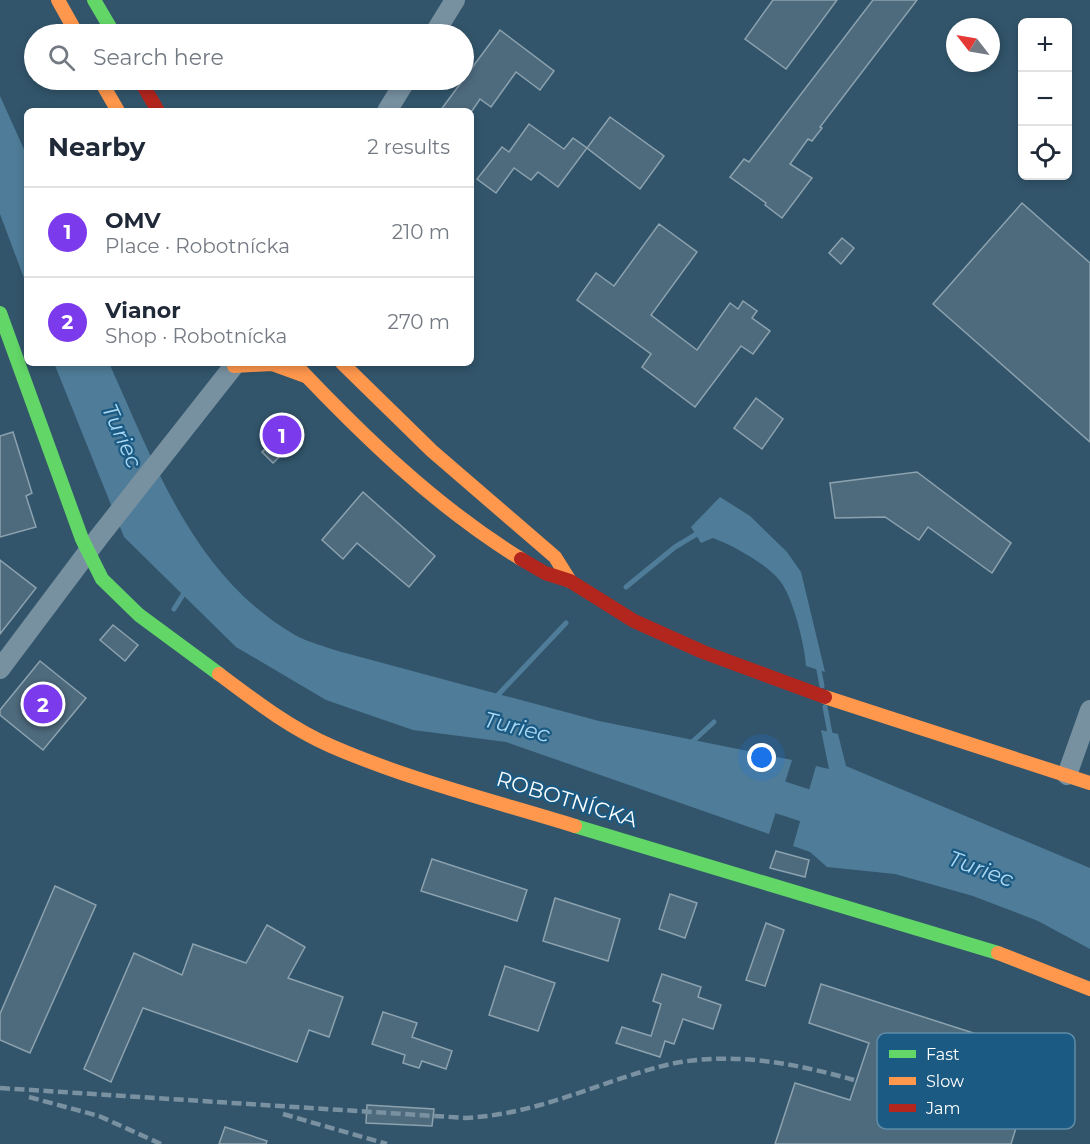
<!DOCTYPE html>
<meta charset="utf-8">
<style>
:root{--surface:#fff;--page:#f2f2f3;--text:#1f2937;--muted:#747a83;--line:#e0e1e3;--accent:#7c3aed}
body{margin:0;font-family:Montserrat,sans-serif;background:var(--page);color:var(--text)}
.controls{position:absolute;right:18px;top:18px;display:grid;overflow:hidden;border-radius:9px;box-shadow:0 3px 9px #0003}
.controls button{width:54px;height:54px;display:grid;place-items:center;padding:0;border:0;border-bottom:2px solid var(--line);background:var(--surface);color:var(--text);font:30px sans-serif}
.compass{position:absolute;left:946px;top:18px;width:54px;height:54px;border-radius:50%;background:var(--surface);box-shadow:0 3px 9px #0003;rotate:301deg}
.you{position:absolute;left:762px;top:758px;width:21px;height:21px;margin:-15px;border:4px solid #fff;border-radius:50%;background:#1a73e8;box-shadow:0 0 0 9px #1a73e833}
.badge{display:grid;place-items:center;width:39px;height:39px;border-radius:50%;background:var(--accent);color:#fff;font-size:20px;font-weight:700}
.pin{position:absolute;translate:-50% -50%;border:3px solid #fff;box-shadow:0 2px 6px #0006}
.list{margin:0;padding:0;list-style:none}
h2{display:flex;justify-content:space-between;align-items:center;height:78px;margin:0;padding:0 24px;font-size:26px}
h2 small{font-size:20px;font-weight:400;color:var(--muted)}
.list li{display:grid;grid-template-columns:39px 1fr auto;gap:18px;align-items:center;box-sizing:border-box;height:90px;padding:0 24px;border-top:2px solid var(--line)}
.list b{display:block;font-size:22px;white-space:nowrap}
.list p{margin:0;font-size:20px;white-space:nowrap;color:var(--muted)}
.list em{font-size:20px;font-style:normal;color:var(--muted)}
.icon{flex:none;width:33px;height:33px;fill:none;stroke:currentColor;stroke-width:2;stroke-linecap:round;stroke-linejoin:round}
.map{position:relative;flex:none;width:1090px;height:1144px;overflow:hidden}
.search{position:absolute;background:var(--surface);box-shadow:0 3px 9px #0003;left:24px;top:24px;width:450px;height:66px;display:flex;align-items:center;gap:15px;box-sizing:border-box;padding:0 21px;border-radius:33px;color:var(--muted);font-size:22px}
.panel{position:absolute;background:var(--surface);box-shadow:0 3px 9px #0003;left:24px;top:108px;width:450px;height:258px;border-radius:9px}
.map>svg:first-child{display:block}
</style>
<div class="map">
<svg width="1090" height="1144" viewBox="0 0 1090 1144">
<rect width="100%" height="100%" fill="#32556b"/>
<g fill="#4f7c98">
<path d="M0 96 27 156V286L0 214Z"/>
<path d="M54 363H109C155 464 193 576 295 635 307 642 324 646 338 651L599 721 792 760 769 834 506 742 413 730 326 700 236 647 124 537Z"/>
<path d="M720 497 750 516 787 552 801 572 825 672 806 666C805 646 793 597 780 581 767 564 732 545 713 538L701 543 691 527Z"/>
<path d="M821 730 838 734 846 766 1090 868V949L1038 921 973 896 895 874 827 867 810 852 793 846 816 766 829 769Z"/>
</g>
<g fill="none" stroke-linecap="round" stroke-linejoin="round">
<g stroke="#4f7c98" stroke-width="5">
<path d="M626 587 675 547 700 532"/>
<path d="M174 609 186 590"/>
<path d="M818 665 822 686"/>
<path d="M495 698 566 623"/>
<path d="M825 707 831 739"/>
<path d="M691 743 714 722"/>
</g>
<path stroke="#4f7c98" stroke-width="33" d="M739 784 847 819"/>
</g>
<g fill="#4e6a7d" stroke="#8ca2af" stroke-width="1.5">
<path d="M773 0H837L786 69 745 39Z"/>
<path d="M873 0H917L820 127 822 128 812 141 808 139 790 164 812 178 782 218 765 205 766 203 730 177 744 159 749 162Z"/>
<path d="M500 30 554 71 540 90 516 72 491 107 480 99 472 111H440Z"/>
<path d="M610 117 664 156 640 189 587 148Z"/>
<path d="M529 124 564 149 573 138 587 148 558 187 538 172 531 180 514 168 496 193 477 179 502 147 509 152Z"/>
<path d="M1022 203 1090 263V442L933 304Z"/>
<path d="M659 224 697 252 651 315 697 350 730 303 738 309 743 301 757 311 752 318 770 331 753 354 741 346 695 407 642 367 651 354 577 300 596 273 614 286Z"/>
<path d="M842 238 854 248 841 264 829 253Z"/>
<path d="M756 398 783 419 762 449 734 428Z"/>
<path d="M279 416 300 437 273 463 262 452 273 441 264 432Z"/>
<path d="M13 432 32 493 26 496 36 527 0 537V436Z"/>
<path d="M917 472 1011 543 992 573 928 527 919 540 885 517 835 518 830 483Z"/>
<path d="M363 492 435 556 409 587 357 543 343 559 322 540Z"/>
<path d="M0 560 36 588 0 634Z"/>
<path d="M113 625 138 645 125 661 100 640Z"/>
<path d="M40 661 86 698 43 750 0 715V710Z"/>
<path d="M776 851 809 860 805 877 770 868Z"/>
<path d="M432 859 527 890 517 921 421 891Z"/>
<path d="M55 886 96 905 30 1053 0 1040V1014Z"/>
<path d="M670 894 697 903 685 938 659 929Z"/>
<path d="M555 898 620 919 608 961 543 941Z"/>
<path d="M766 923 784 930 765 986 746 980Z"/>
<path d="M267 925 305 947 288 978 343 997 329 1037 309 1030 297 1062 143 1008 111 1082 84 1069 134 953 182 975 193 944 246 963Z"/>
<path d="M505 966 555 983 538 1031 489 1015Z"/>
<path d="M662 974 701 987 698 997 721 1005 713 1029 683 1019 674 1044 665 1041 660 1057 616 1043 622 1027 651 1036 661 1004 653 1001Z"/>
<path d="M821 984 1023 1049 1014 1078 1030 1083 1011 1144H775L795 1083 850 1100 869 1043 809 1023Z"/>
<path d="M383 1012 417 1023 412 1037 452 1051 446 1069 422 1061 419 1068 403 1063 405 1055 372 1044Z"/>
<path d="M367 1105 434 1109 432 1126 366 1123Z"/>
<path d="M225 1127 267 1141 266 1144H219Z"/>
</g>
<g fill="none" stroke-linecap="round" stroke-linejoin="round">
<g stroke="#7891a1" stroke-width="20">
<path d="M434 34 455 0"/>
<path d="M387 111 406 80"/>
<path d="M0 669 99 537 236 363"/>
<path d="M1067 775 1090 710"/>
</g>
<g stroke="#63d668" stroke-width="14">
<path d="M94 0 114 34"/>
<path d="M0 313 82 539 102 579 139 615 219 674"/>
<path d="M575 826 998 953"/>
</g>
<g stroke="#ff974d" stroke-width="14">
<path d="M58 0 77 34"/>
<path d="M100 80 118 111"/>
<path d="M294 363C363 436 435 506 521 559"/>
<path d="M342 363 432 451 555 557 570 581"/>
<path d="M234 366 272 364 305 376"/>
<path d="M219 674C255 701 290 728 331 746 409 780 494 801 575 826"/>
<path d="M825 697 1090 783"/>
<path d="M998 953 1090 989"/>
</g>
<g stroke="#b3261e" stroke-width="14">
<path d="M140 80 158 111"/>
<path d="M521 559 545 573 570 581 634 621 703 652 825 697"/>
</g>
<g stroke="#7a91a1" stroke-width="4.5" stroke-dasharray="10 4.5" stroke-linecap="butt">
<path d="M0 1088 466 1118C536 1114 590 1086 655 1068 720 1049 791 1062 854 1080"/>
<path d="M29 1097 99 1116 161 1144"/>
<path d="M283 1114 387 1144"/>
</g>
</g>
<g text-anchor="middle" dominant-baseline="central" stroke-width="4.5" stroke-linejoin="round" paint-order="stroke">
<g font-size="21" fill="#fff" stroke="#1a5a83">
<text transform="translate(567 799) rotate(17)">ROBOTNÍCKA</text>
</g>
<g font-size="22" font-style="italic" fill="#abd8f3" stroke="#1a5a83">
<text transform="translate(122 436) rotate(66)">Turiec</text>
<text transform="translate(517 727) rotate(14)">Turiec</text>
<text transform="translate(981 869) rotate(20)">Turiec</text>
</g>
</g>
<rect x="877" y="1033" width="198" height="96" rx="9" fill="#1a5a83" stroke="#5f8ca8" stroke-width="1.5"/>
<rect x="889" y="1050" width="27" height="8" fill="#63d668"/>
<rect x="889" y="1077" width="27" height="8" fill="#ff974d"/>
<rect x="889" y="1104" width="27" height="8" fill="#b3261e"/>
<g font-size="16" fill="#fff">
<text x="926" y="1060">Fast</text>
<text x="926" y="1087">Slow</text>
<text x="926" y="1114">Jam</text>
</g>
</svg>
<div class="controls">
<button>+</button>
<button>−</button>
<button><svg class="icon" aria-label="locate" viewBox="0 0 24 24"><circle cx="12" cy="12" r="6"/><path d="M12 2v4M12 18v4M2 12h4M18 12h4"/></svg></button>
</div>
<svg class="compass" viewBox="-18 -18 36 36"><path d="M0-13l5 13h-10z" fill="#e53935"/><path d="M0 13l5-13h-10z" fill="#747a83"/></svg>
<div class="you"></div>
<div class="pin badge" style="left:282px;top:435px">1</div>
<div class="pin badge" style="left:43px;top:704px">2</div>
<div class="search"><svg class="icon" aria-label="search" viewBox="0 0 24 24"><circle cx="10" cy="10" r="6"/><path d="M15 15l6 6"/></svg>Search here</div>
<section class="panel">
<h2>Nearby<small>2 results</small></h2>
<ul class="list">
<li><span class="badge">1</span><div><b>OMV</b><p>Place · Robotnícka</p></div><em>210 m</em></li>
<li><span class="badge">2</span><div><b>Vianor</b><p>Shop · Robotnícka</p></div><em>270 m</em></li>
</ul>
</section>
</div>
